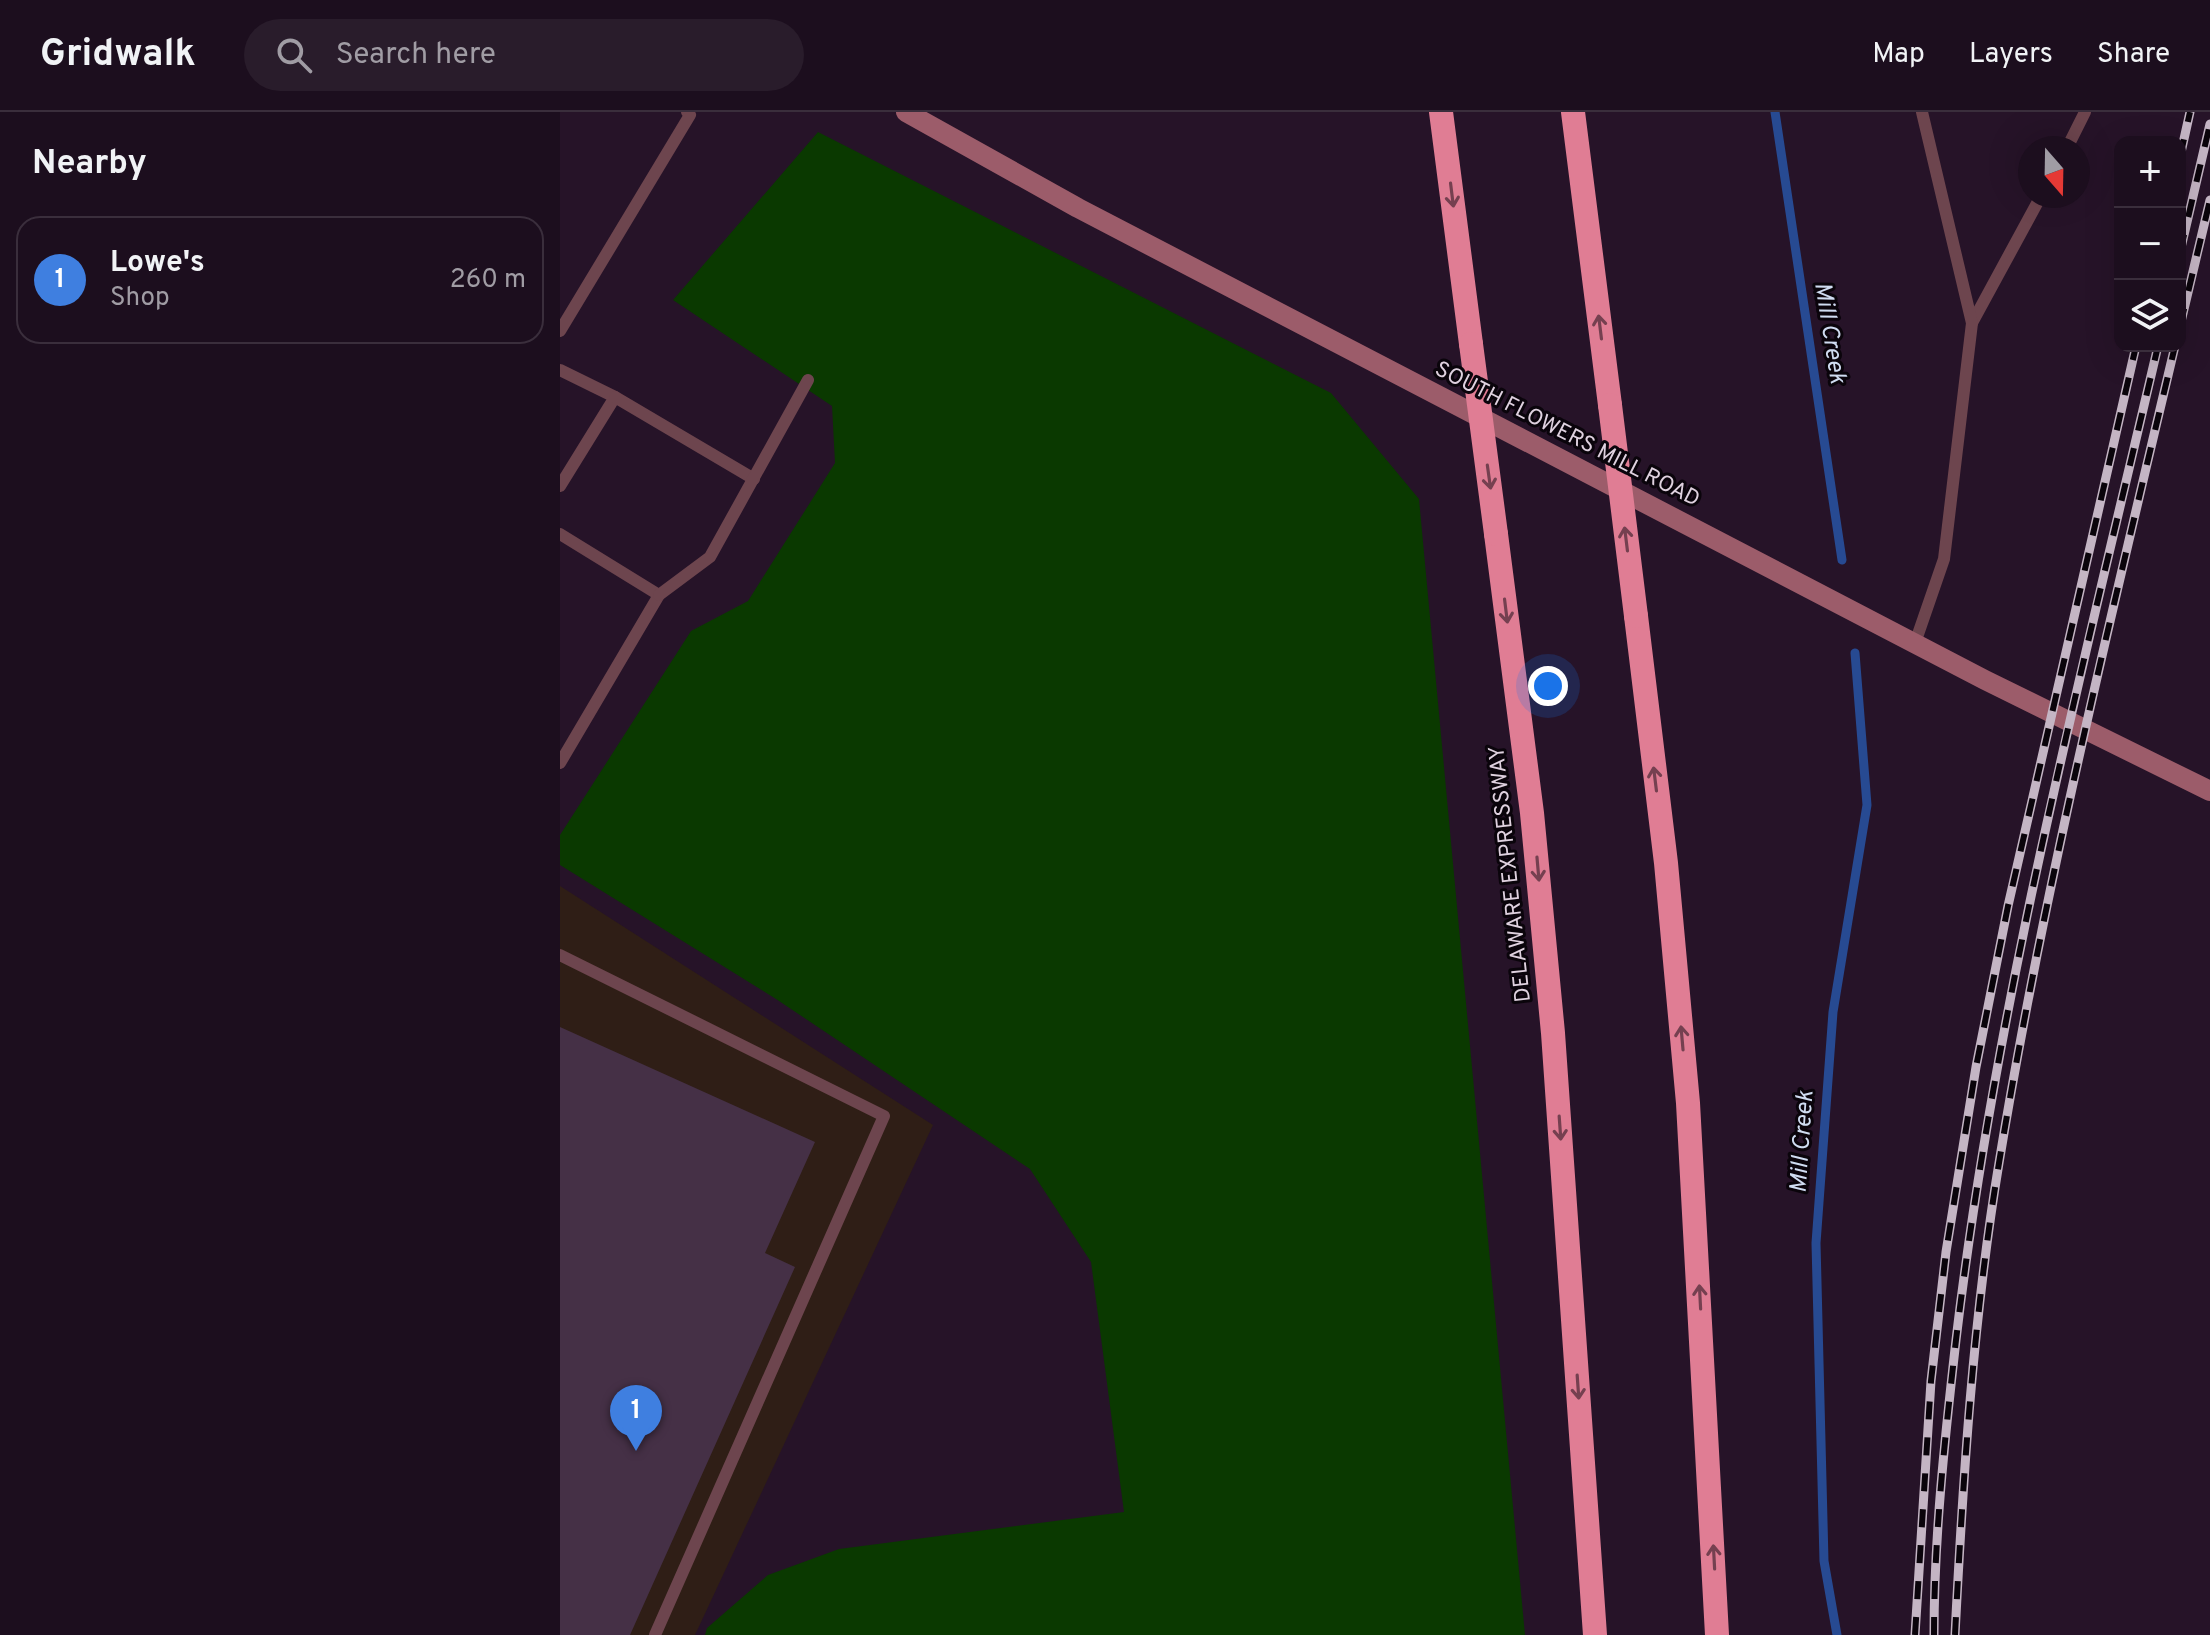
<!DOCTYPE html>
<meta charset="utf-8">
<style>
:root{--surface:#1c0e1e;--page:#291c2b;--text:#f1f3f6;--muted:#a09ca4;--line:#3a2e3c;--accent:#2563eb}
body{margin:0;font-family:Overpass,sans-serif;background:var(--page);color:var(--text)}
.controls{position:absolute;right:24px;top:24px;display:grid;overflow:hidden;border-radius:16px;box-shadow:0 8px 32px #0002}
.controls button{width:72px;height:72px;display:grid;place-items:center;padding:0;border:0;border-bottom:2px solid var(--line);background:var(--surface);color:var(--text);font:40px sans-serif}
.compass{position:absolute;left:1458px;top:24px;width:72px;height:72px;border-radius:50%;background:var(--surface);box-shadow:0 8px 32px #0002;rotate:160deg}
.you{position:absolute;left:988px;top:574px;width:28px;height:28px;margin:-20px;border:6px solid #fff;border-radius:50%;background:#1a73e8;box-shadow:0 0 0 12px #1a73e833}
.badge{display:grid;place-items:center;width:52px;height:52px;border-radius:50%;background:var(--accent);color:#fff;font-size:26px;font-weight:700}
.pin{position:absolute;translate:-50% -66px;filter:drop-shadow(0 2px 4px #0008)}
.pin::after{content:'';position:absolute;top:42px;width:28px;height:24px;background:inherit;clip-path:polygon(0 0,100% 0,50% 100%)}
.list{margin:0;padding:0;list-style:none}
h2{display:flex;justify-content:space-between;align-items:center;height:104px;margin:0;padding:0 32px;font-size:34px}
h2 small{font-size:26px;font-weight:400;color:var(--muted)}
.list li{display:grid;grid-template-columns:52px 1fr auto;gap:24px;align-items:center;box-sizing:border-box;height:128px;margin:0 16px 16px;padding:0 16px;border:2px solid var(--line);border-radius:24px}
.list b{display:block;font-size:30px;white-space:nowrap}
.list p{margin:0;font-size:26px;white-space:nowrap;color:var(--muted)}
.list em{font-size:26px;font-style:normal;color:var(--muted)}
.icon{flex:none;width:44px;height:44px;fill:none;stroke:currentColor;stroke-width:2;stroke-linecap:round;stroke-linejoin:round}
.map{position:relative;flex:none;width:1650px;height:1523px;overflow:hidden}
header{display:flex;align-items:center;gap:48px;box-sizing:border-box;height:112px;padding:0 40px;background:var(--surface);border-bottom:2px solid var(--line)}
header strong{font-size:38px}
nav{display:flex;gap:44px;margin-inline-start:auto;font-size:28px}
.search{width:560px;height:72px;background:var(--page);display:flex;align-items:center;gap:20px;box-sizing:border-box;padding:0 28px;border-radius:44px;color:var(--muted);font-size:30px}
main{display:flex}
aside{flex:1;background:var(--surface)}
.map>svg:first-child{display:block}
</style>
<header>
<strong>Gridwalk</strong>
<div class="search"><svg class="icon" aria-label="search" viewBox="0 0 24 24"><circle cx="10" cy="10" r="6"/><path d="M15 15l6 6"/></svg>Search here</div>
<nav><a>Map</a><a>Layers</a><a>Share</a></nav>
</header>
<main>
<aside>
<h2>Nearby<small></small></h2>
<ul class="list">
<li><span class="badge" style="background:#3f7fe0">1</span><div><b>Lowe's</b><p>Shop</p></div><em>260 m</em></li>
</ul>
</aside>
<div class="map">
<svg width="1650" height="1523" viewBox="0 0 1650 1523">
<rect width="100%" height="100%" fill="#261328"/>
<path fill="#2f1e16" d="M0 774 373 1013 135 1523H0Z"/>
<path fill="#0a3900" d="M258 20 771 281 859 387 965 1523H145L147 1516 208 1463 279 1437 564 1400 531 1150 470 1057 216 887 0 753V723L131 519 188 489 275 351 272 294 113 188Z"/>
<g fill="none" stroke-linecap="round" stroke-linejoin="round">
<g stroke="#274a92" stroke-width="9">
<path d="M1215 0 1282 448"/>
<path d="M1277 1523 1264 1449 1256 1131 1273 900 1307 693 1295 541"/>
</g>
</g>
<path fill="#453046" d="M0 915 255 1030 205 1141 235 1155 70 1523H0Z"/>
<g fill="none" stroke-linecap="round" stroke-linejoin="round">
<g stroke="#6d454e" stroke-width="12">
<path d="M1507 36 1525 0"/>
<path d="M1412 211 1481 84"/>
<path d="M0 219 130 3 127 0"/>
<path d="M0 258 55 285 0 374"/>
<path d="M55 285 194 367"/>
<path d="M0 422 99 483 0 651"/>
<path d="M99 483 150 445 248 268"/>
<path d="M1355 531 1384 447 1412 211 1362 0"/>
<path d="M0 843 324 1004 95 1523"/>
</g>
<path stroke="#9c5c6a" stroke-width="20" d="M346 0 518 96 1425 568 1650 679"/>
<g stroke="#e07d94" stroke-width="24">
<path d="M881 0 911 232"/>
<path d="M1013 0 1050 293"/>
<path d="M936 422 972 701 993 921 1035 1523"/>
<path d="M1076 504 1106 751 1128 991 1157 1523"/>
</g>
<g stroke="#c4b5c4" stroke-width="9">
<g id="rail">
<path d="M1620 45 1630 0"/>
<path d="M1620 140 1650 12"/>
<path d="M1620 214 1650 88"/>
<path d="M1355 1523 1371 1269 1386 1140 1416 955 1448 794 1576 234"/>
<path d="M1374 1523C1374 1424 1385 1325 1396 1228 1436 890 1521 564 1598 234"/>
<path d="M1395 1523C1403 1366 1413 1207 1439 1051 1484 776 1551 505 1615 234"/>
</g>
</g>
<use href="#rail" stroke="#0a040b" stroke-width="6" stroke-dasharray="18" stroke-linecap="butt"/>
<g stroke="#e07d94" stroke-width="24">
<path d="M911 232 936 422"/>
<path d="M1050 293 1076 504"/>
</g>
</g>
<defs><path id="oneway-shaft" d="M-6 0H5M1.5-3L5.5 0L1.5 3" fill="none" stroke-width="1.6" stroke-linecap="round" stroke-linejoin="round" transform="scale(2)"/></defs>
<g stroke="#754050">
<use href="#oneway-shaft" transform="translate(892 83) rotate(83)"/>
<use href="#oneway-shaft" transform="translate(1040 215) rotate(-97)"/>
<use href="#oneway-shaft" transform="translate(929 365) rotate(82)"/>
<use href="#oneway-shaft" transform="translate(1066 427) rotate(-97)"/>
<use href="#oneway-shaft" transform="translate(946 499) rotate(83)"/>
<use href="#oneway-shaft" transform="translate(1095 667) rotate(-97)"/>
<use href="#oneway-shaft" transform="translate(978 757) rotate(85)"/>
<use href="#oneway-shaft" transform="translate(1122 926) rotate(-95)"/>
<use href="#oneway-shaft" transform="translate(1000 1016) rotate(86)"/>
<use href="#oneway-shaft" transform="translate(1140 1185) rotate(-93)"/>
<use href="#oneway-shaft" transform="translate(1018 1275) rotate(86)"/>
<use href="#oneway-shaft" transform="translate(1154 1445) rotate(-93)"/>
</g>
<g text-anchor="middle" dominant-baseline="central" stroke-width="6" stroke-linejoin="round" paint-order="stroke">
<g font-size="22" fill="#dfd1df" stroke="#0a040b">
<text transform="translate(1007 323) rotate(27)">SOUTH FLOWERS MILL ROAD</text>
<text transform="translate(951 762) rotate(-96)">DELAWARE EXPRESSWAY</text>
</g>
<g font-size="24" font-style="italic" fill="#d0dcf1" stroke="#0a040b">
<text transform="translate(1269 221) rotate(81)">Mill Creek</text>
<text transform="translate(1243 1030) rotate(-86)">Mill Creek</text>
</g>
</g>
</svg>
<div class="controls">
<button>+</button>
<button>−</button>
<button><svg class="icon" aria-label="layers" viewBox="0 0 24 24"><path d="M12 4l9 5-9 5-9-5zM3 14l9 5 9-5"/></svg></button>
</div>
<svg class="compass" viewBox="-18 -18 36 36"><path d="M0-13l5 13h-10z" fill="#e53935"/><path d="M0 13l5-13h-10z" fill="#a09ca4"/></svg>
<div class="you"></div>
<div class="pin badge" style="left:76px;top:1339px;background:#3f7fe0">1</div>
</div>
</main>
